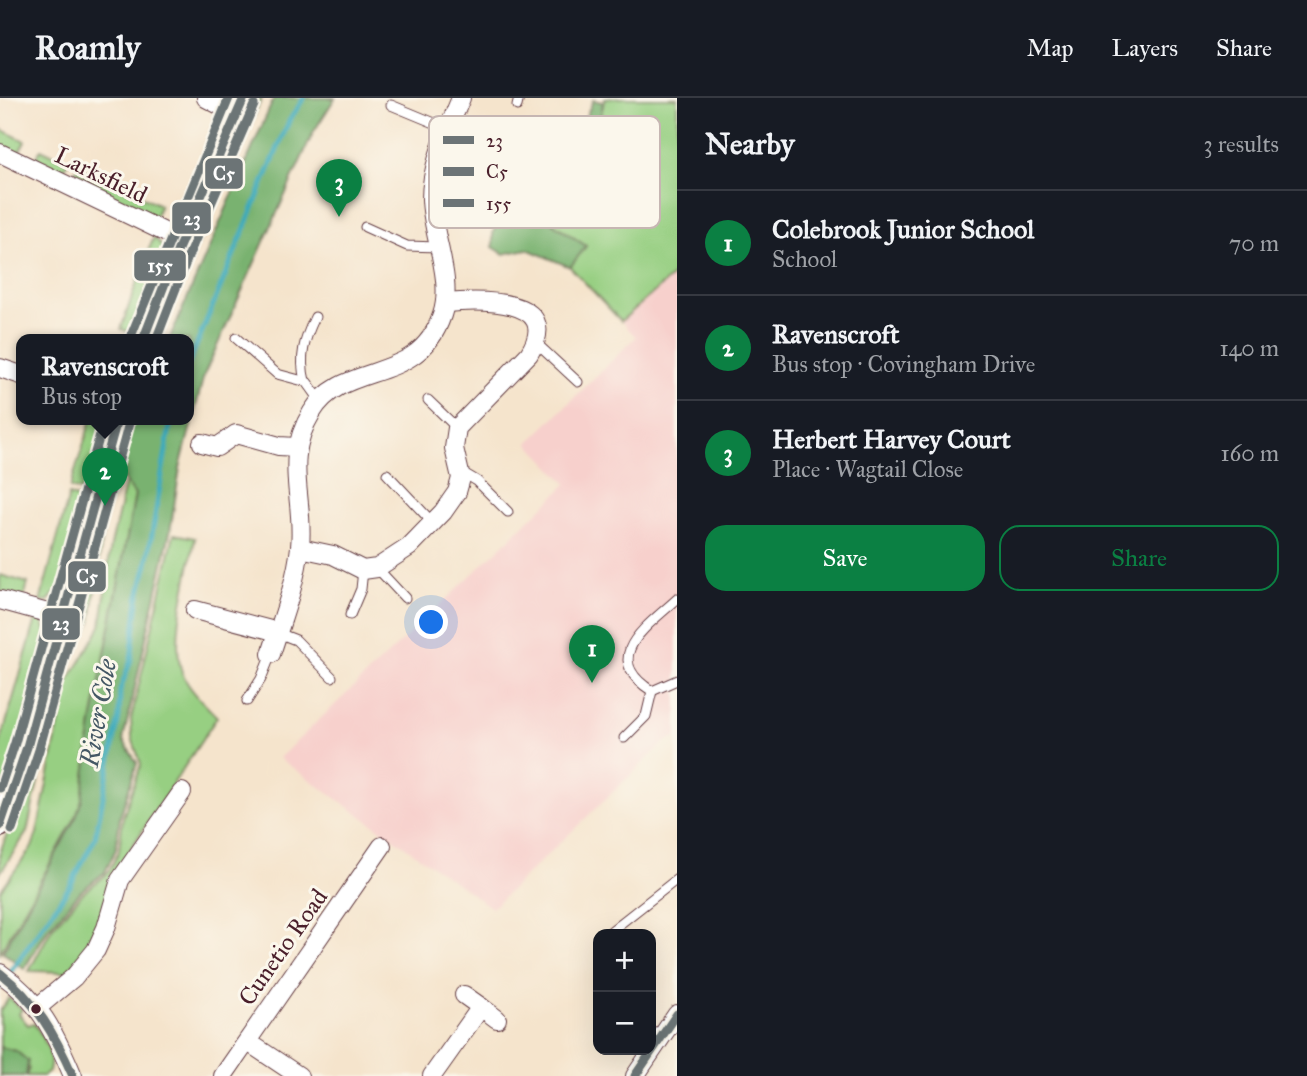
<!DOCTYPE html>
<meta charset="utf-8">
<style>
:root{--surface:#171b24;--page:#242831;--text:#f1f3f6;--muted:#9ea1a6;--line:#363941;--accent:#0b8043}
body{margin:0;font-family:"IM FELL Great Primer",serif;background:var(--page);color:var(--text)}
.controls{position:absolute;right:21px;bottom:21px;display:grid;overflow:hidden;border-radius:14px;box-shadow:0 7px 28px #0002}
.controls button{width:63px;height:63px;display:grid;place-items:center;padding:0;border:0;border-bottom:2px solid var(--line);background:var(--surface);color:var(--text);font:35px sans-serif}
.you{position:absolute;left:432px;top:525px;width:24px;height:24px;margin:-18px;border:5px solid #fff;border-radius:50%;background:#1a73e8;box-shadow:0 0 0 10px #1a73e833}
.badge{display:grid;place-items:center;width:46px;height:46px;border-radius:50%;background:var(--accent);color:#fff;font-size:23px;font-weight:700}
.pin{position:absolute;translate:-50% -58px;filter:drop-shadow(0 2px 4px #0008)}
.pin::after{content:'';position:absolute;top:37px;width:24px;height:21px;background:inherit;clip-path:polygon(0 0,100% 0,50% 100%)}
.popup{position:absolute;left:16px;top:236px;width:178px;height:91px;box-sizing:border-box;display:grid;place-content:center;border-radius:14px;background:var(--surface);filter:drop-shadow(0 2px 5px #0005);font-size:23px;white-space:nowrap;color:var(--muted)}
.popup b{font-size:26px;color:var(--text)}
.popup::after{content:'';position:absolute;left:50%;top:100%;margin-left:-14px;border:14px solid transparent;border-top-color:var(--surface)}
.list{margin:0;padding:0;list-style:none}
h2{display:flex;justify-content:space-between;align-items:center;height:91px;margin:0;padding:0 28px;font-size:30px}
h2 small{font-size:23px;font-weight:400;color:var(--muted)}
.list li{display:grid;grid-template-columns:46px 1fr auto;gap:21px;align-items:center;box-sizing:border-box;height:105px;padding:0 28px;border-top:2px solid var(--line)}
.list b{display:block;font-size:26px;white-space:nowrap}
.list p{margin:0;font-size:23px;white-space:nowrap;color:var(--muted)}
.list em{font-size:23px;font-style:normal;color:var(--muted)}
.actions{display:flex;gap:14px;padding:21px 28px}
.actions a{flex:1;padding:16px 0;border:2px solid var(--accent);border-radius:21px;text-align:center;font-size:24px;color:var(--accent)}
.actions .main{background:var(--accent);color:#fff}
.map{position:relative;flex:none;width:677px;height:978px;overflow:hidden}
header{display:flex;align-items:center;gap:42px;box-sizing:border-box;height:98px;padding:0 35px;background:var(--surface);border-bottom:2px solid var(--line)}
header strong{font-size:33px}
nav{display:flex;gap:38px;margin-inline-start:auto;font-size:24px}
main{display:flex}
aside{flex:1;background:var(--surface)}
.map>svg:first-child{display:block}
</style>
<header>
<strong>Roamly</strong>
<nav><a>Map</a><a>Layers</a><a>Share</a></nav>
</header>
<main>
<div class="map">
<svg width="677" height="978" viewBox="0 0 677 978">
<rect width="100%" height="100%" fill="#fbf7ec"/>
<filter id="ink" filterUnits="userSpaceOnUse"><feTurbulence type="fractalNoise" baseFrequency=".0143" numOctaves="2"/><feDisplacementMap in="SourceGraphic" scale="14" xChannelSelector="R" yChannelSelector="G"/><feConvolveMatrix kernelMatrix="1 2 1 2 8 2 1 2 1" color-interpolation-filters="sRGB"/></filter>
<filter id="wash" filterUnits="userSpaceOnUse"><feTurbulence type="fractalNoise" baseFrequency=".00686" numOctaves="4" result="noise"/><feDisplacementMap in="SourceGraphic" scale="28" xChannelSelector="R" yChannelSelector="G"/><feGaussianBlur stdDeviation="1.57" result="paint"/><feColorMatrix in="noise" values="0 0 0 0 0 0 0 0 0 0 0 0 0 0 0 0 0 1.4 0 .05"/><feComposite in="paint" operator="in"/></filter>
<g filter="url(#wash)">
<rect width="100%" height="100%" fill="#f5e4cc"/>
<path fill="#f7d0cc" d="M677 174V638L665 644 492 810 279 660 567 386 528 345 636 239 621 223Z"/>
<g fill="#97cf82" stroke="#707756" stroke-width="2">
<path d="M256 0H262L238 53 232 50Z"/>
<path d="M605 0H677V174L621 223 570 169 586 148 554 126 542 107 592 66 587 38 601 16Z"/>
<path d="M0 31 25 43 18 56 0 48Z"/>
<path d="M41 51 68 64 61 77 34 64Z"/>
<path d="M229 56 235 59 186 173 179 170Z"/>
<path d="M78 68 160 107 154 122 71 81Z"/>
<path d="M154 139 163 149 162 165H143Z"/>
<path d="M141 172 160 173 136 233 131 231 129 234 121 231Z"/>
<path d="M176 181 182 184 158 242H153Z"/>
<path d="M91 322H105V333L84 394 70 390Z"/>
<path d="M127 322H132L109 402 104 400Z"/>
<path d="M126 383 135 397 92 625 82 701 76 719 0 855V793L32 749 37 735 67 586 101 528 111 447Z"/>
<path d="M69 397 79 401 74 416 79 418 61 489 48 503 40 504Z"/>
<path d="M96 422 104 425 91 524 61 577 27 734 0 775V754L23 693Z"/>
<path d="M174 436 195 440C189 476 171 537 181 571 187 591 204 605 217 619L118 770 91 845 67 874 29 873 52 830 83 795 108 775 119 753 123 719 141 666 132 640 131 621Z"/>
<path d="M0 477 28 485 24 500 0 493Z"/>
<path d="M37 518 43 524 47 537 9 679 0 687V646Z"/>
<path d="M9 900 22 911 19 916 28 927 34 925C44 941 54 955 49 974L44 978H26L29 971 16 953 0 949V913Z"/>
</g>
<g fill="#79b270" stroke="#62684e" stroke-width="2">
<path d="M274 0H335L313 35 204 277 180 370 170 434 123 642 137 665 120 719 116 751 105 774 81 793 49 830 24 871 3 854 76 719 82 701 92 625 135 397 117 372 132 322H189V242H169Z"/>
<path d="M593 2 603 4 601 16 588 38 595 47 592 66 543 107 554 126 586 148 570 169 527 151 504 156 493 149V134L510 101 517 103 537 42 570 56Z"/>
<path d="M0 949 16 953 28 963 26 978H0Z"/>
</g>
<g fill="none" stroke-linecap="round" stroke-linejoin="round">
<g stroke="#3caabb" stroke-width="5">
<path d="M189 265 289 23 304 0"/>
<path d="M0 889 70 788 95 740 119 619 120 592 131 562 138 501 147 466 171 322"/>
</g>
</g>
</g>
<g filter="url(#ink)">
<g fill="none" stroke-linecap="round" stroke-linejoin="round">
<g stroke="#643d43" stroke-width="11">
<g id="service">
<path d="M391 7 449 31"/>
<path d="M517 8 519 0"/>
<path d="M438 58 503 84"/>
<path d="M365 129 407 148 438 149"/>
<path d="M236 240 277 276 307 284 320 302"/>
<path d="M535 244 578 284"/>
<path d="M305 283C299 259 304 242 315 219"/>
<path d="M428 302 457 330"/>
<path d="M460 373 477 383 508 414"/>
<path d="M387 376 433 425"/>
<path d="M377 470 405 500"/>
<path d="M677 501C648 528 598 559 652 593L677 582"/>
<path d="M350 517 361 491 363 472"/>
<path d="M278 535 296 542 332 579"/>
<path d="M247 603 261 581 271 556"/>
<path d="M624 640 646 618 652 593"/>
<path d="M611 833 677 781"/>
</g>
</g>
<g stroke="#643d43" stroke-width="20">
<g id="minor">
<path d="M206 0 233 14"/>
<path d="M0 55 181 142"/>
<path d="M0 270 21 277"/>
<path d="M202 345 217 349 236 336 279 348 296 349"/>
<path d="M300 450 333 457 363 472 377 470 409 449 443 414 457 394 461 380 454 350 457 330 529 256C565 198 476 202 445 205"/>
<path d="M0 502 62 519"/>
<path d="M195 512 278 534"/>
<path d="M271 556C282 521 296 485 300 449 305 398 282 363 312 314 344 261 418 289 442 217 454 181 432 138 431 101 431 66 448 32 461 0"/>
<path d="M0 875C39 902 55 935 73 978"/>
<path d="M464 897 481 909"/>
<path d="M38 909 74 879 96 852 106 830 120 782 182 694"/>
<path d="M248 944 299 978"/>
<path d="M223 978 382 748"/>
<path d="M432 978 481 909 497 921"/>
<path d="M635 978 677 916"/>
</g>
</g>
<g stroke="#643d43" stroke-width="24">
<g id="tertiary">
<path d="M143 242C165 179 191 119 218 58 227 38 231 18 244 0"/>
<path d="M0 728 27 649 117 322"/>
</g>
</g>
<use href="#service" stroke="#fff" stroke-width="9"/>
<use href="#minor" stroke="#fff" stroke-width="18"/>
<use href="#tertiary" stroke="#fff" stroke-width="21"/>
<g stroke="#fbf7ec" stroke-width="14">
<g id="bus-1">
<path d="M143 242 179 149 244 0"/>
<path d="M0 728 27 649 117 322"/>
<path d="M0 875C36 903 55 937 73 978"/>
<path d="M635 978 677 916"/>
</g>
</g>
<g stroke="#fbf7ec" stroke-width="14">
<g id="bus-2">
<path d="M156 242 190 154 254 7"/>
<path d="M12 732 39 652 129 325"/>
</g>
</g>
<g stroke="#fbf7ec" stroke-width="14">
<g id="bus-3">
<path d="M131 238 229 0"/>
<path d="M0 690 15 645 104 322"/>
</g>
</g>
<use href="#bus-1" stroke="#6c7476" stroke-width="9"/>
<use href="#bus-2" stroke="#6c7476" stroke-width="9"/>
<use href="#bus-3" stroke="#6c7476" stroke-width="9"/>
</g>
</g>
<circle fill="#4a1f2b" stroke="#fbf7ec" stroke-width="2.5" cx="36" cy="911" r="6"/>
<g text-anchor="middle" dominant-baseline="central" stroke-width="6" stroke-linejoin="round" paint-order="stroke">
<g font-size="24" fill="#4a1f2b" stroke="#fbf7ec">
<text transform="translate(101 77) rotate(26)">Larksfield</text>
<text transform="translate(283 849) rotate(-55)">Cunetio Road</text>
</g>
<g font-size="26" font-style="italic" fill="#445765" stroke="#fbf7ec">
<text transform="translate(98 615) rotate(-80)">River Cole</text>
</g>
</g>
<rect x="429" y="18" width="231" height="112" rx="10" fill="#fbf7ec" stroke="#c6b6b2" stroke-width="2"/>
<rect x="443" y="38" width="31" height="8" fill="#6c7476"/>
<rect x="443" y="69" width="31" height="9" fill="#6c7476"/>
<rect x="443" y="101" width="31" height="8" fill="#6c7476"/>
<g font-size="19" fill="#4a1f2b">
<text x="486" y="49">23</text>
<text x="486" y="80">C5</text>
<text x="486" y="112">155</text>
</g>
<g stroke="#fbf7ec" stroke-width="2.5">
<rect x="204" y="59" width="40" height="33" rx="7" fill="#6c7476"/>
<rect x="171" y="103" width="41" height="34" rx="7" fill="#6c7476"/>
<rect x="133" y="151" width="54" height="33" rx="7" fill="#6c7476"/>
<rect x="67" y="462" width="40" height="33" rx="7" fill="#6c7476"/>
<rect x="41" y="509" width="40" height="34" rx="7" fill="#6c7476"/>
</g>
<g font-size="19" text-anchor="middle" font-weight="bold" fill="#fff">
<text x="224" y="82">C5</text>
<text x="192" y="127">23</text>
<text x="160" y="174">155</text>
<text x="87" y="485">C5</text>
<text x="61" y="532">23</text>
</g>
</svg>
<div class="controls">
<button>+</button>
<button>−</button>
</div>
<div class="you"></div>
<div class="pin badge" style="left:592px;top:585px">1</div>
<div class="pin badge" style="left:105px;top:408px">2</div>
<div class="popup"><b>Ravenscroft</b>Bus stop</div>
<div class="pin badge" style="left:339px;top:119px">3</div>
</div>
<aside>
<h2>Nearby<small>3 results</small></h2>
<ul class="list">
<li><span class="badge">1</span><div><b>Colebrook Junior School</b><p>School</p></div><em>70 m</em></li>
<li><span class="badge">2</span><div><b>Ravenscroft</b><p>Bus stop · Covingham Drive</p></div><em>140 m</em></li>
<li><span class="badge">3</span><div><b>Herbert Harvey Court</b><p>Place · Wagtail Close</p></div><em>160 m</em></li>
</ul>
<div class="actions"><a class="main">Save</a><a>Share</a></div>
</aside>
</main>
